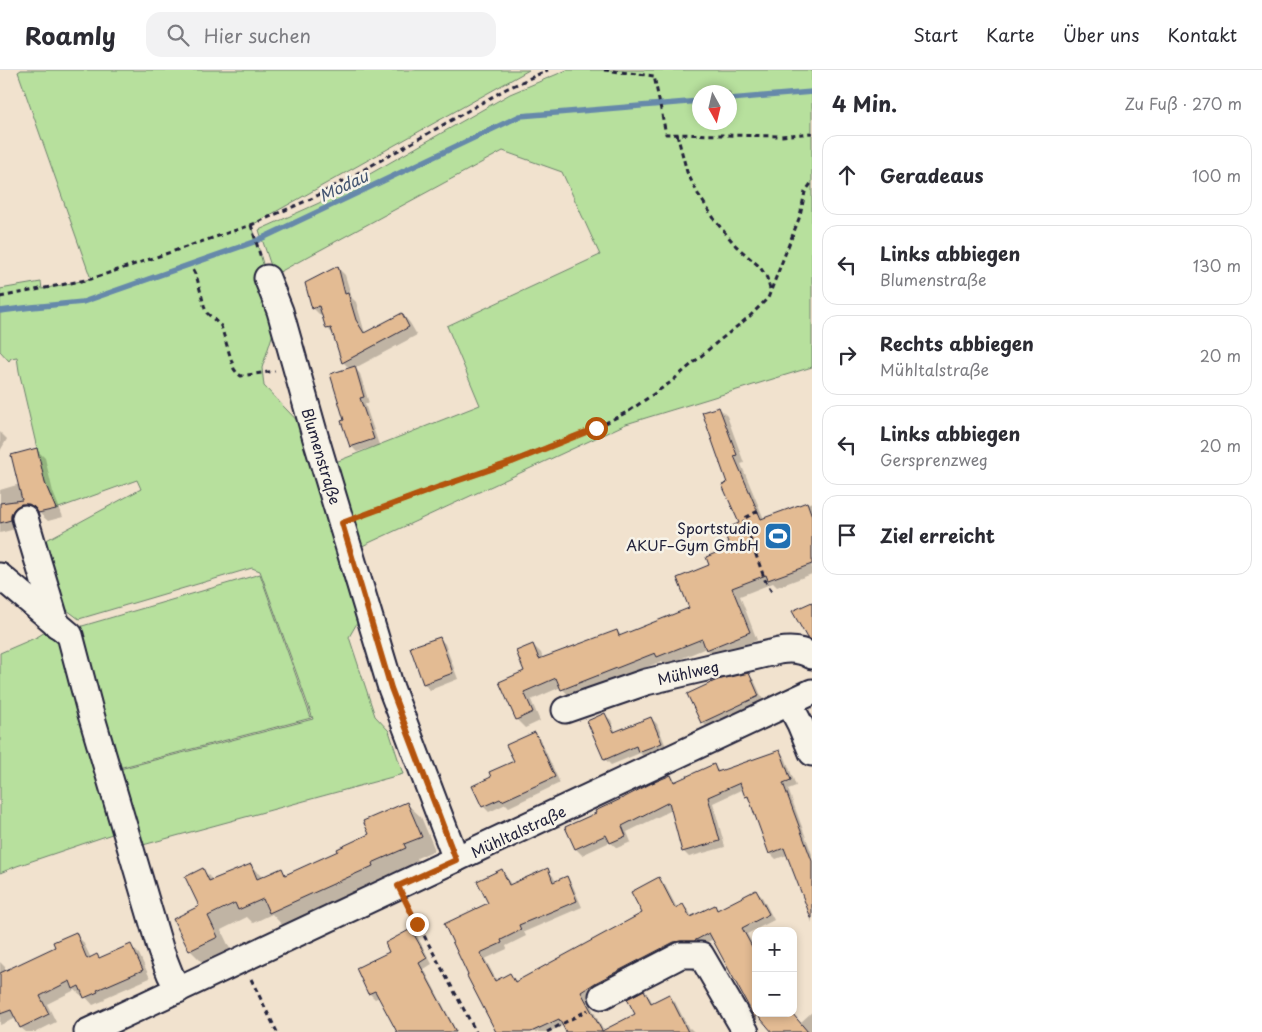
<!DOCTYPE html>
<html lang="de">
<meta charset="utf-8">
<style>
:root{--surface:#fff;--page:#f2f2f3;--text:#2b2b33;--muted:#7c7c81;--line:#e1e1e2}
body{margin:0;font-family:"Playpen Sans",sans-serif;background:var(--page);color:var(--text)}
.controls{position:absolute;right:15px;bottom:15px;display:grid;overflow:hidden;border-radius:10px;box-shadow:0 2px 8px #0003}
.controls button{width:45px;height:45px;display:grid;place-items:center;padding:0;border:0;border-bottom:1px solid var(--line);background:var(--surface);color:var(--text);font:25px sans-serif}
.compass{position:absolute;left:692px;top:15px;width:45px;height:45px;border-radius:50%;background:var(--surface);box-shadow:0 2px 8px #0003;rotate:172deg}
.stop{position:absolute;width:15px;height:15px;margin:-11px;border:4px solid #b45309;border-radius:50%;background:#fff}
.stop.end{background:#b45309;border-color:#fff;box-shadow:0 1px 5px #0008}
.list{margin:0;padding:0;list-style:none}
h2{display:flex;justify-content:space-between;align-items:center;height:65px;margin:0;padding:0 20px;font-size:21px}
h2 small{font-size:16px;font-weight:400;color:var(--muted)}
.list li{display:grid;grid-template-columns:32px 1fr auto;gap:15px;align-items:center;box-sizing:border-box;height:80px;margin:0 10px 10px;padding:0 10px;border:1px solid var(--line);border-radius:15px}
.list b{display:block;font-size:19px;white-space:nowrap}
.list p{margin:0;font-size:16px;white-space:nowrap;color:var(--muted)}
.list em{font-size:16px;font-style:normal;color:var(--muted)}
.icon{flex:none;width:28px;height:28px;fill:none;stroke:currentColor;stroke-width:2;stroke-linecap:round;stroke-linejoin:round}
.map{position:relative;flex:none;width:812px;height:962px;overflow:hidden}
header{display:flex;align-items:center;gap:30px;box-sizing:border-box;height:70px;padding:0 25px;background:var(--surface);border-bottom:1px solid var(--line)}
header strong{font-size:24px}
nav{display:flex;gap:28px;margin-inline-start:auto;font-size:18px}
.search{width:350px;height:45px;background:var(--page);display:flex;align-items:center;gap:12px;box-sizing:border-box;padding:0 18px;border-radius:15px;color:var(--muted);font-size:19px}
main{display:flex}
aside{flex:1;background:var(--surface)}
.map>svg:first-child{display:block}
</style>
<header>
<strong>Roamly</strong>
<div class="search"><svg class="icon" aria-label="search" viewBox="0 0 24 24"><circle cx="10" cy="10" r="6"/><path d="M15 15l6 6"/></svg>Hier suchen</div>
<nav><a>Start</a><a>Karte</a><a>Über uns</a><a>Kontakt</a></nav>
</header>
<main>
<div class="map">
<svg width="812" height="962" viewBox="0 0 812 962">
<rect width="100%" height="100%" fill="#f1e2ce"/>
<filter id="ink" filterUnits="userSpaceOnUse"><feTurbulence type="fractalNoise" baseFrequency=".02" numOctaves="2"/><feDisplacementMap in="SourceGraphic" scale="10" xChannelSelector="R" yChannelSelector="G"/><feConvolveMatrix kernelMatrix="1 2 1 2 8 2 1 2 1" color-interpolation-filters="sRGB"/></filter>
<g filter="url(#ink)">
<g fill="#b7e09d" stroke="#6c816c" fill-rule="evenodd">
<path d="M21 0H529L252 155 267 208 280 241 262 298 264 316 308 362 360 548 349 567 375 646 389 661 403 704 132 778 112 701 313 649 260 501 252 498 79 549 63 537 41 473 141 419 137 410 56 439 45 413 19 301 17 287 11 288 9 291 0 281V219L41 212 42 219 91 209 18 2Z"/>
<path d="M567 0H812V297L626 354 360 477 333 393 480 335 447 256 600 185 562 102 503 81 274 205 259 160 319 133 510 24ZM700 22H730V52H700Z"/>
<path d="M260 504 311 648 111 700 72 559Z"/>
<path d="M57 555 118 762 17 796 0 803V583L37 567Z"/>
</g>
<g fill="#0003" fill-rule="evenodd">
<path d="M337 197 345 205 352 228 356 232 364 260 366 263 402 244 410 253 417 265 355 298 360 304 369 333 365 334 379 375 357 382 351 376 346 351 350 299 343 292 335 266 327 258 323 246H321L313 238Z"/>
<path d="M719 338 727 346 744 393 741 394 764 449 812 432V504L777 517 773 513 740 526 757 570 715 587 706 578 666 595 662 591 570 627 561 617 531 630 540 651 525 658 517 650 525 602 533 575 541 583 543 589 617 561 622 566 691 539 710 495 731 478 740 454 728 414Z"/>
<path d="M0 362 7 369 0 381Z"/>
<path d="M36 379 45 388 53 422 63 447 48 451 38 442H30L19 458 0 463V420L20 414Z"/>
<path d="M439 568 445 574 458 609 430 620 424 614Z"/>
<path d="M748 604 754 610 764 632 708 658 702 652Z"/>
<path d="M605 645 611 650 616 663 651 648 657 654 667 679 645 688 640 683 611 695 605 689Z"/>
<path d="M535 663 540 669 560 713 509 737 506 734 489 742 483 736 493 708 515 692Z"/>
<path d="M779 681 785 687 796 716 788 719 812 784V853L810 847 812 846 787 785 776 789 770 783 751 732 746 726 743 719 713 733 725 777 689 787 683 781 672 740 627 762 631 772 617 778 610 772 582 785 576 779 598 744 671 706 677 712 714 696 720 702Z"/>
<path d="M407 734 421 747 435 780 417 788 419 792 385 806 386 810 283 856 272 844 253 853 247 847 221 860 231 881 204 894 190 880 201 837 203 800 214 811 250 795 263 808 282 800 287 805 340 782 370 765ZM240 829 241 831 209 846V844Z"/>
<path d="M547 800 553 806 556 812 566 808 572 814 582 837 524 862 526 866 506 876 507 879 485 889 497 911 510 904 517 912 644 844 659 809 665 815 677 838 683 835 689 841 692 848 715 836 718 840 756 821 762 827 774 850 747 864 756 881V941L714 869 602 919 587 928 604 962 637 944 644 922 650 928 653 934 669 926 675 932 689 959 690 958 694 962H568L564 955 549 962H498L468 906 490 834 501 801 507 807 511 815Z"/>
<path d="M411 861 417 866 432 894 424 899 457 962H398L380 927 375 929 369 923 391 882Z"/>
<path d="M76 864 83 872 91 888 100 889 131 876 139 884 150 908 104 928 105 930 93 935 84 925 82 926 75 920 47 934 56 952 36 962H26L21 958 17 948 0 955V892L5 897V902L56 878Z"/>
<path d="M812 942V962H774L800 953Z"/>
</g>
<g fill="none" stroke-linecap="round" stroke-linejoin="round">
<g stroke="#6689aa" stroke-width="5.5">
<path d="M730 29 812 22"/>
<path d="M0 241 32 237 83 232 254 172 520 46 700 31"/>
</g>
</g>
<g fill="#e3bb93" stroke="#22223b">
<path d="M338 196 345 224 348 223 356 250 364 263 402 243 409 257 342 293 331 258 326 259 319 236 312 239 305 213Z"/>
<path d="M355 296 364 327 360 328 374 369 350 377 341 351 344 350 330 304Z"/>
<path d="M719 337 737 385 734 386 761 449 807 432 812 446V494L768 510 766 505 732 518 750 562 706 580 702 569 657 587 655 583 561 620 556 608 524 622 533 642 516 650 499 612 524 601 516 581 533 574 539 589 617 560 619 566 689 538 677 508 709 495 706 487 730 477 723 460 739 453 722 415 727 413 702 342Z"/>
<path d="M37 378 45 413 56 439 38 443 34 437 29 434H21L14 439 11 444V450L0 453V433L22 430 11 385Z"/>
<path d="M812 532V570L807 568 792 541Z"/>
<path d="M440 567 453 603 423 614 410 577Z"/>
<path d="M749 603 759 626 701 653 687 624 717 610Z"/>
<path d="M605 643 614 662 651 647 662 673 638 682 636 676 604 690 587 651Z"/>
<path d="M535 662 555 707 502 731 500 729 482 737 472 716 491 707 489 702 514 691 506 675Z"/>
<path d="M780 680 791 710 783 713 812 791V848H811L784 778 769 784 748 726 745 727 740 713 708 727 720 771 682 782 669 732 622 756 626 766 610 773 606 765 575 779 565 757 596 743 595 741 625 727 650 714 671 705 674 712 714 694 717 702Z"/>
<path d="M407 732 422 767 404 774 406 778 372 793 373 796 269 843 263 829 238 840 235 833 208 846 218 867 189 881 173 849 199 836 185 807 203 798 209 811 251 794 257 809 282 798 285 805 338 781 337 779 369 764 363 751Z"/>
<path d="M548 798 553 812 567 806 577 831 519 855 521 860 501 870 502 873 480 883 495 911 510 903 515 912 642 843 631 822 659 807 675 838 683 834 690 847 715 835 717 840 756 820 769 844 742 858 756 884V950L709 863 694 871H681L674 872 595 913 581 922 602 961 635 944 627 929 644 920 651 933 669 924 688 962H566L559 949 531 962H496L467 906 468 905 444 854 488 833 477 811 502 799 509 815Z"/>
<path d="M411 859 427 888 419 893 456 962H397L375 921 368 924 356 898 389 882 385 873Z"/>
<path d="M76 862 87 889 97 884 99 888 131 874 143 900 97 920 98 922 84 928 79 916 73 919 70 911 40 926 49 944 20 958 11 940 0 944V903L55 877 53 872Z"/>
<path d="M756 943H792L808 962H772Z"/>
</g>
<g fill="none" stroke-linecap="round" stroke-linejoin="round">
<g stroke="#22223b" stroke-width="29">
<g id="minor">
<path d="M267 208 280 241 316 369 391 618 456 789"/>
<path d="M25 448 57 555"/>
<path d="M0 506 70 565 90 641 161 881 170 904 178 920"/>
<path d="M789 633 800 654 812 683"/>
<path d="M565 640 646 612 779 581C790 579 802 580 812 586"/>
<path d="M602 926 681 885H701L746 962"/>
<path d="M87 962 812 622"/>
</g>
</g>
<g stroke="#22223b" stroke-width="3" stroke-dasharray="5 4" stroke-linecap="butt">
<path d="M604 0 654 6 666 64 781 66 812 63"/>
<path d="M677 64 687 102 698 124 717 153 736 176 760 197 767 208 770 219"/>
<path d="M251 155 261 188"/>
<path d="M193 200 197 208 205 239 207 243 221 256 234 299 237 303 241 306 275 301"/>
<path d="M0 227 91 209 251 155 313 128 399 80 506 19 548 0"/>
<path d="M758 441 743 449 765 510 772 522"/>
<path d="M361 446 439 417 511 392 596 358 629 341 671 312 715 274 750 246 768 228 800 146 805 122 812 112"/>
<path d="M407 834 476 962"/>
<path d="M251 909 277 962"/>
<path d="M547 962 588 940"/>
</g>
<use href="#minor" stroke="#f7f3e8" stroke-width="25"/>
</g>
</g>
<g fill="none" stroke-linecap="round" stroke-linejoin="round" filter="url(#ink)">
<path stroke="#b45309" stroke-width="6" d="M417 854 398 816 456 790 391 618 342 453 439 417 512 392 596 358"/>
</g>
<defs>
<g id="stadium-square" transform="scale(1.4375)"><rect x="-9" y="-9" width="18" height="18" rx="4" fill="#1f6fb2" stroke="#f7f3e8"/><path d="M0-5a6.5 5 0 1 0 0 10a6.5 5 0 1 0 0-10ZM-3.5-1.8h7v3.6h-7Z" fill="#fff"/></g>
</defs>
<g fill-rule="evenodd">
<use href="#stadium-square" x="778" y="466"/>
</g>
<g text-anchor="middle" dominant-baseline="central" stroke-width="5" stroke-linejoin="round" paint-order="stroke">
<g font-size="15" fill="#22223b" stroke="#f7f3e8">
<text transform="translate(322 386) rotate(73)">Blumenstraße</text>
<text transform="translate(688 602) rotate(-13)">Mühlweg</text>
<text transform="translate(518 761) rotate(-25)">Mühltalstraße</text>
</g>
<g font-size="15" fill="#22223b" stroke="#f7f3e8" text-anchor="end">
<text x="759" y="457">Sportstudio<tspan x="759" dy="17">AKUF–Gym GmbH</tspan></text>
</g>
<g font-size="16" font-style="italic" fill="#445672" stroke="#f7f3e8">
<text transform="translate(343 115) rotate(-25)">Modau</text>
</g>
</g>
</svg>
<div class="controls">
<button>+</button>
<button>−</button>
</div>
<svg class="compass" viewBox="-18 -18 36 36"><path d="M0-13l5 13h-10z" fill="#e53935"/><path d="M0 13l5-13h-10z" fill="#7c7c81"/></svg>
<div class="stop" style="left:596px;top:358px"></div>
<div class="stop end" style="left:417px;top:854px"></div>
</div>
<aside>
<h2>4 Min.<small>Zu Fuß · 270 m</small></h2>
<ul class="list">
<li><svg class="icon" aria-label="ahead" viewBox="0 0 24 24"><path d="M12 20V5M6 11l6-6 6 6"/></svg><div><b>Geradeaus</b></div><em>100 m</em></li>
<li><svg class="icon" aria-label="left" viewBox="0 0 24 24"><path d="M17 20v-9H6M10 6l-5 5 5 5"/></svg><div><b>Links abbiegen</b><p>Blumenstraße</p></div><em>130 m</em></li>
<li><svg class="icon" aria-label="right" viewBox="0 0 24 24"><path d="M7 20v-9h11M14 6l5 5-5 5"/></svg><div><b>Rechts abbiegen</b><p>Mühltalstraße</p></div><em>20 m</em></li>
<li><svg class="icon" aria-label="left" viewBox="0 0 24 24"><path d="M17 20v-9H6M10 6l-5 5 5 5"/></svg><div><b>Links abbiegen</b><p>Gersprenzweg</p></div><em>20 m</em></li>
<li><svg class="icon" aria-label="arrive" viewBox="0 0 24 24"><path d="M6 21V4h12l-3 4 3 4H6"/></svg><div><b>Ziel erreicht</b></div></li>
</ul>
</aside>
</main>
